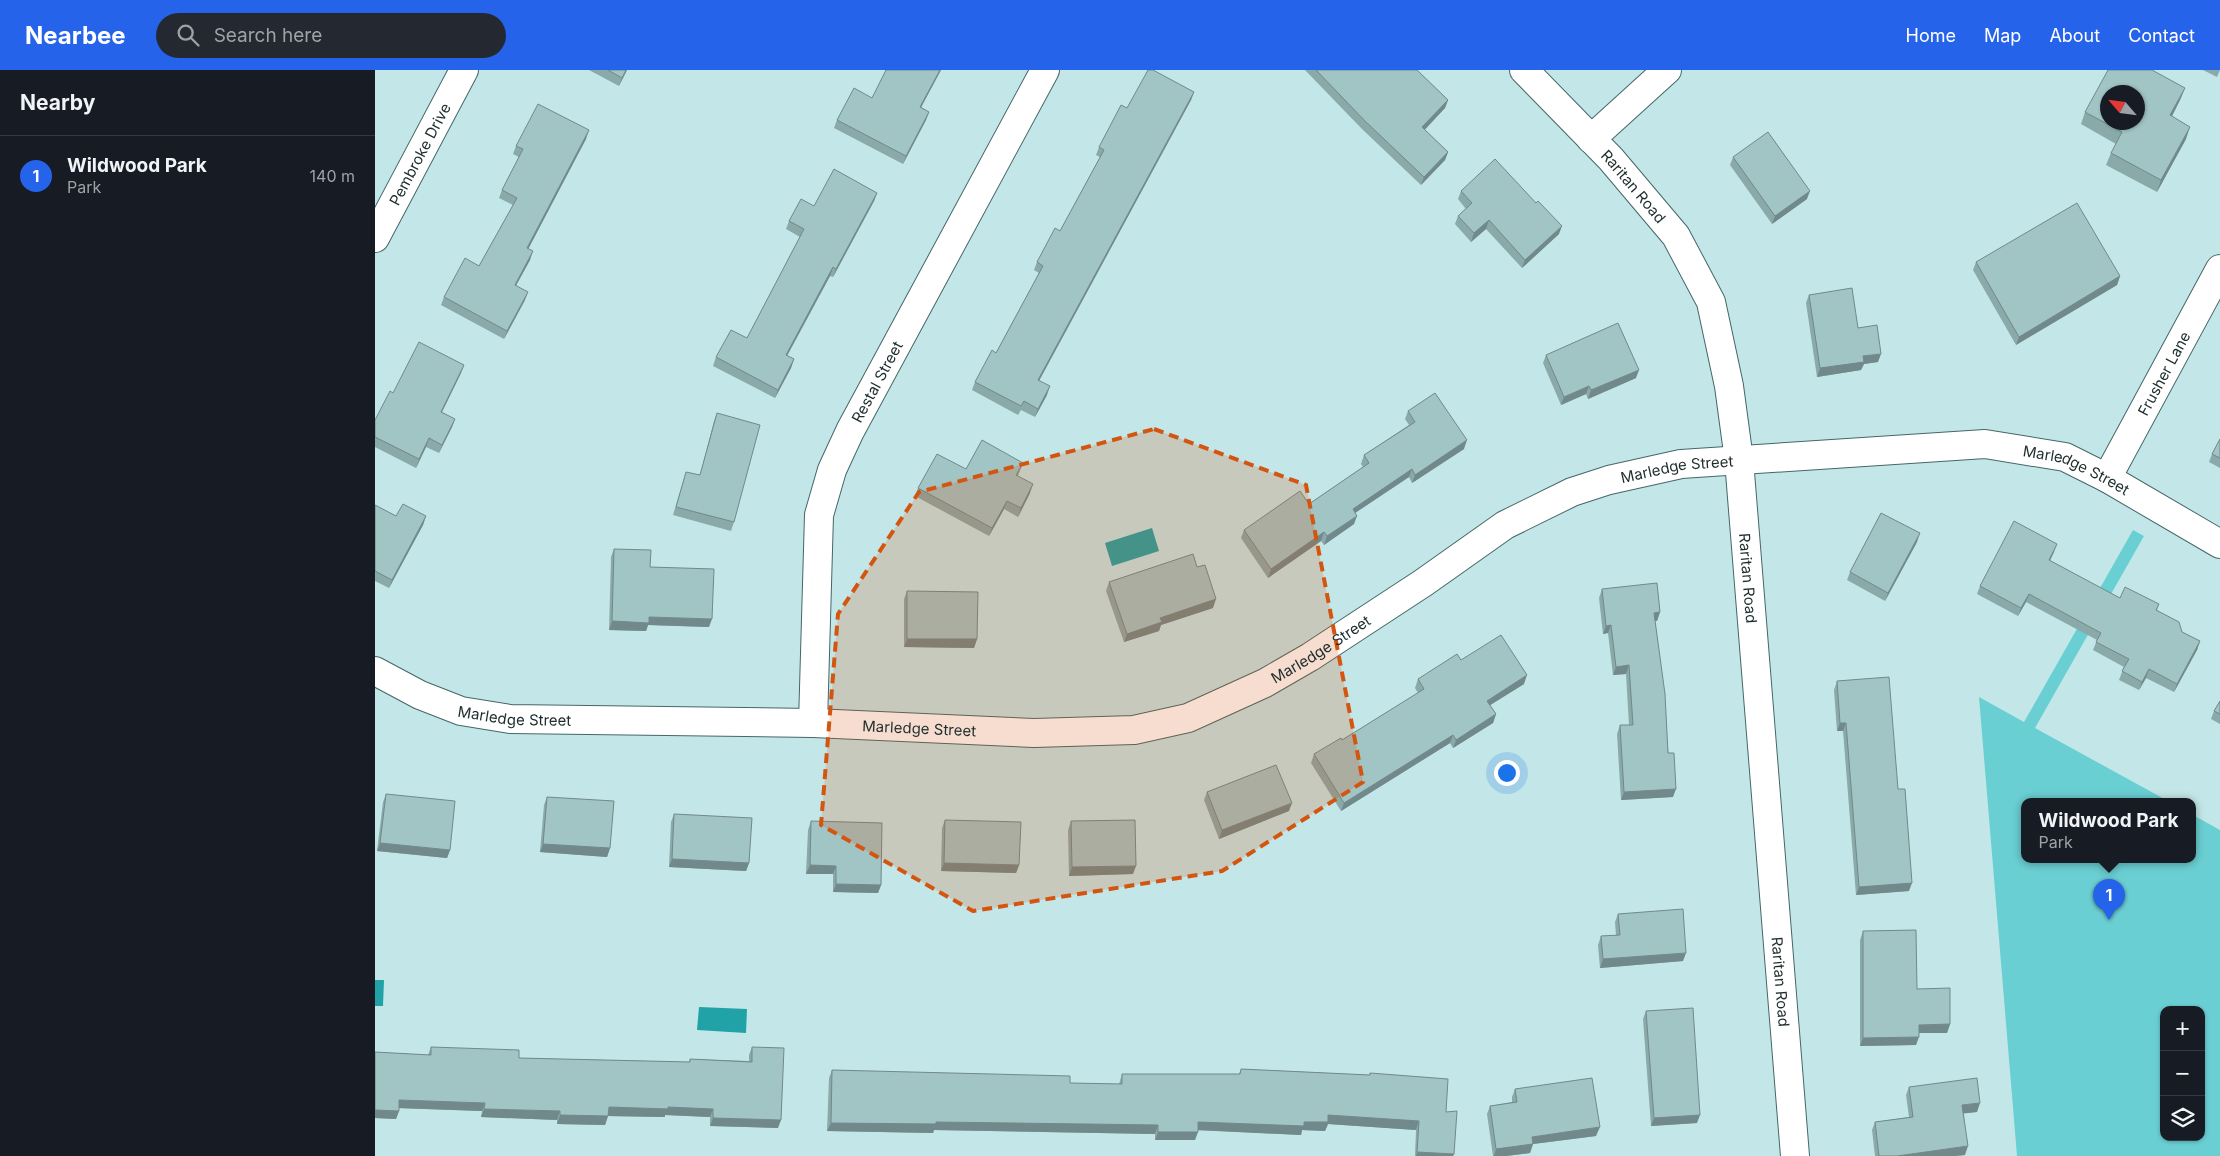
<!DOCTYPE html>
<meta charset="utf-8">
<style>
:root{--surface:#171b24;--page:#242831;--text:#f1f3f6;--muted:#9ea1a6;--line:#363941;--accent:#2563eb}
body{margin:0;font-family:Inter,sans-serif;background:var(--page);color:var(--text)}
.controls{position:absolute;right:15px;bottom:15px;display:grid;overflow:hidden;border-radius:10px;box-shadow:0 1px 4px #0004}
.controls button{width:45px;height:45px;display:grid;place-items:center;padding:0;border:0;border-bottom:1px solid var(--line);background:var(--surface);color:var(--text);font:25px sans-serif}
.compass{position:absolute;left:1725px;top:15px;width:45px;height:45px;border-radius:50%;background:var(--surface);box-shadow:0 1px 4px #0004;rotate:298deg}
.you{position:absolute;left:1131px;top:702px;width:18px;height:18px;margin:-12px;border:4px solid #fff;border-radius:50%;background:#1a73e8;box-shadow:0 0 0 8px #1a73e833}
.badge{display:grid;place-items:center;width:32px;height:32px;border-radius:50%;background:var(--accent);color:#fff;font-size:16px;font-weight:700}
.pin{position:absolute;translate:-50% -41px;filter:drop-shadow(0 1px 2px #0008)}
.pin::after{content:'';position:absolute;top:26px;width:18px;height:15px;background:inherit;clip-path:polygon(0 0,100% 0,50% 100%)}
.popup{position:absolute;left:1646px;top:728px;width:175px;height:65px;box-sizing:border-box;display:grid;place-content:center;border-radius:10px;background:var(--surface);filter:drop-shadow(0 1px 4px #0005);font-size:16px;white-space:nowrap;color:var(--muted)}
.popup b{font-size:19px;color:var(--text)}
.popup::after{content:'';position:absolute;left:50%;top:100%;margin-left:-10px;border:10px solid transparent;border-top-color:var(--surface)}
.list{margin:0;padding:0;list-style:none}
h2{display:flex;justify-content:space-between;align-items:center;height:65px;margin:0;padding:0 20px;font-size:21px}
h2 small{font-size:16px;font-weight:400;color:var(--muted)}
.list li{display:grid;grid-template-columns:32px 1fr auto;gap:15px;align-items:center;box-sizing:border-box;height:80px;padding:0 20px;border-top:1px solid var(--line)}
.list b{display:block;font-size:19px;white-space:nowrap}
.list p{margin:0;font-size:16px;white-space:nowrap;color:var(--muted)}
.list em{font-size:16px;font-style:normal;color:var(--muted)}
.icon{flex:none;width:28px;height:28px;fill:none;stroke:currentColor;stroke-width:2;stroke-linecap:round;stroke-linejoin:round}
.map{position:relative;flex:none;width:1845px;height:1086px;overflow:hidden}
header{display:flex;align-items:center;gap:30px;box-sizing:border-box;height:70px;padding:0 25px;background:var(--accent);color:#fff}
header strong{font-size:24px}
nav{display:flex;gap:28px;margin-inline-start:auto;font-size:18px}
.search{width:350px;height:45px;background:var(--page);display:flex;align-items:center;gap:12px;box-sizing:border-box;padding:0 18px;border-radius:28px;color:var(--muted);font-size:19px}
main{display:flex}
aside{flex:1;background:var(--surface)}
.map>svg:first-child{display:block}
</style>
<header>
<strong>Nearbee</strong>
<div class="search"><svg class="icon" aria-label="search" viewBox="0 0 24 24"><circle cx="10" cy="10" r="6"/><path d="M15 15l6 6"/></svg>Search here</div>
<nav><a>Home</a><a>Map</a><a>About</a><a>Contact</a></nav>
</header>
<main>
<aside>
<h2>Nearby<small></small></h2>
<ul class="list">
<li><span class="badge">1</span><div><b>Wildwood Park</b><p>Park</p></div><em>140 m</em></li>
</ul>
</aside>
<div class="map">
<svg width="1845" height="1086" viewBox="0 0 1845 1086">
<rect width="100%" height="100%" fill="#c3e7e8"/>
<path fill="#6acfd3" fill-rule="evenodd" d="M1758 460 1769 466 1660 658 1793 731H1650V789H1818V745L1845 760V1086H1642L1604 627 1649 652ZM1789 940H1826V1067H1789Z"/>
<g fill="#21a2a7">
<path d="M777 458 784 481 737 496 730 473Z"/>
<path d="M0 910H9L8 936H0Z"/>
<path d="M324 937 372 939 371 963 322 960Z"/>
</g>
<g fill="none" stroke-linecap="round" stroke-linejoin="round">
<g stroke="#466667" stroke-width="30">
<g id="minor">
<path id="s1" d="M1149 0 1236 89 1301 166 1336 232 1354 316 1364 390 1420 1086"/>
<path d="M1216 69 1292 0"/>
<path id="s2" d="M0 168 89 0"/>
<path id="s3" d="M1732 408 1845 199"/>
<path id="s4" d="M0 601 45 625 86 641 135 649 438 653 659 663 759 660 813 648 890 613 935 587 1048 513 1130 455 1197 422 1234 410 1306 394 1610 374 1690 387 1732 408 1845 474"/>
<path id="s5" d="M438 653 444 445 457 400 475 361 670 0"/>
</g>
</g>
<use href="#minor" stroke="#fff" stroke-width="28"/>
</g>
<g fill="#8aa9a9">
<path d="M214 0H252L244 16Z"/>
<path d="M511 0H566L546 37 554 42 551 50 528 94 459 58 462 50 497 28Z"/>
<path d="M930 0H1042L1073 30 1070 38 1049 60 1073 82 1070 90 1046 115 987 59Z"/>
<path d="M1828 0H1845L1842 7Z"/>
<path d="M1810 18 1805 30 1797 46 1811 69 1782 122 1731 95 1736 83 1741 74 1706 54 1710 42Z"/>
<path d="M819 22 816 30 664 311 672 325 660 347 646 340 643 345 597 320 600 312 621 283 664 203 659 200 662 192 685 161 725 87 721 85 724 77 752 38Z"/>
<path d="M211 69 153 179 155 190 141 215 150 230 129 269 66 235 69 227 104 196 138 135 124 128 127 120 144 87 138 84 141 76Z"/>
<path d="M1358 87 1432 129 1397 154 1355 95Z"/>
<path d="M1086 121 1184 164 1147 198 1111 159 1096 172 1080 154 1083 146 1091 139 1083 129Z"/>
<path d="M502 123 499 131 458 207 455 206 412 286 419 289 416 298 400 328 338 296 341 287 372 268 425 167 411 159 414 151 439 136Z"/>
<path d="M1601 192 1745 206 1742 215 1641 275 1598 200Z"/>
<path d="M1434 225 1483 258 1503 292 1489 294 1486 300 1442 307 1431 233Z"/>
<path d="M1171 285 1261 308 1213 329 1211 324 1186 335 1168 293Z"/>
<path d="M89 295 86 303 67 342 80 349 77 357 64 383 51 377 41 398 0 377V350L18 323Z"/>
<path d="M1033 341 1089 379 1037 413 1034 407 980 443 979 454 949 475 946 471 893 508 866 468 869 460 934 434 988 397 986 394 989 385 1034 355 1030 349Z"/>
<path d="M342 343 359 452 356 461 298 445 311 402 325 405 339 351Z"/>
<path d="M1845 369V398L1834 392 1837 384Z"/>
<path d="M648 393 643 406 655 423 643 447 629 439 614 466 540 426 543 418 591 399Z"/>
<path d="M0 435 21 446H51L48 455 14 518 0 511Z"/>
<path d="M1542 472 1510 531 1472 510 1475 502Z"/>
<path d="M239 479 275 497 334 557 273 555 271 561 234 560 236 487Z"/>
<path d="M1679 482 1675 491 1745 528 1784 534 1782 540 1807 562 1825 571 1822 580 1799 622 1771 608 1764 620 1744 610 1749 597 1718 580 1722 570 1651 532 1643 546 1602 524 1605 516Z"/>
<path d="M822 497 838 538 786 555 784 561 749 572 731 521 734 512Z"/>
<path d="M1227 519 1285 542 1282 551H1280L1298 727 1246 730 1242 664 1245 655H1254L1251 604 1238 605 1233 563 1228 564 1224 528Z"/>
<path d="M532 521 602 569 599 578 529 577V529Z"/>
<path d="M1086 590 1149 614 1115 635 1121 644 1118 653 1078 678 1075 673 966 741 936 693 939 684 967 670 1043 623 1040 618 1043 609Z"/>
<path d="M1462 611 1523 719 1534 821 1481 825 1468 661H1462L1459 620Z"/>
<path d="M1845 631V654L1836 649 1839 641Z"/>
<path d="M832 722 914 741 844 769 829 730Z"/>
<path d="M11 724 75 780 72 788 2 781 8 732Z"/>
<path d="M172 727 235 778 232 787 165 782 169 735Z"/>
<path d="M299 744 374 793 371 801 294 797 296 752Z"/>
<path d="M570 750 644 795 641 803 566 801 567 758Z"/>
<path d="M436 751 506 815 503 823 458 822V804H431L433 760Z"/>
<path d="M696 751 758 804 694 806 693 760Z"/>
<path d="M1243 844 1308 891 1225 898 1223 875 1226 866 1241 865 1240 852Z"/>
<path d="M1488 861 1575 954 1572 963H1544L1541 975 1485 976V870Z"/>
<path d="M1271 941 1322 1053 1276 1056 1268 949Z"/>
<path d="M56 977 144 988 314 992 315 989 374 991V985L377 977 403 1058 335 1056V1047L290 1045V1047L233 1046 230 1055 182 1054V1050L106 1047 107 1041 24 1038V1041L21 1049 0 1048V982L53 985Z"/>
<path d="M866 999 994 1005 995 1003 1071 1042 1079 1084 1078 1086H1040L1041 1060 953 1054 950 1061 927 1060 926 1065 823 1060 820 1070H780V1064L559 1060 558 1063 452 1061 454 1008 457 1000 695 1013 744 1014 747 1004H864Z"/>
<path d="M1534 1017 1602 1042 1589 1043 1590 1085 1580 1086H1500L1497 1060 1500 1052 1534 1047 1531 1025Z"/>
<path d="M1140 1019 1221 1066 1158 1074 1155 1083 1131 1086H1118L1112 1044 1115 1036 1137 1032V1027Z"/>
</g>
<g fill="#71898a">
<path d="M251 0H252L244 16 247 8Z"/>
<path d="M565 0H566L542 45 545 37Z"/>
<path d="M1810 18 1805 30 1791 58 1795 45Z"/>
<path d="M819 22 816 30 660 318 663 310Z"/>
<path d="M1073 30 1070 38 1044 66 1047 57Z"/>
<path d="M554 42 551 50 528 94 531 86Z"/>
<path d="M1815 57 1811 69 1782 122 1786 110Z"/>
<path d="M214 60 211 69 149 187 152 178Z"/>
<path d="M1073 82 1070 90 1046 115 1049 107Z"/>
<path d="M1435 121 1432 129 1397 154 1400 146Z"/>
<path d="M502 123 499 131 458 207 461 199Z"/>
<path d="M1114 150 1111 159 1096 172 1099 163Z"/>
<path d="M1187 156 1184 164 1147 198 1150 190Z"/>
<path d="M158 181 155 190 137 223 140 215Z"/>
<path d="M458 197 455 206 408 293 411 285Z"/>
<path d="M1745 206 1742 215 1641 275 1644 267Z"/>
<path d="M153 222 150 230 129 269 132 261Z"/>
<path d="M1506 284 1503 292 1489 294 1486 300 1442 307 1445 298 1488 286Z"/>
<path d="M419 289 416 298 400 328 403 320Z"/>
<path d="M89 295 86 303 63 350 66 342Z"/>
<path d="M1264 300 1261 308 1213 329 1216 320Z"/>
<path d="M675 316 672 325 660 347 663 339Z"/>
<path d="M1214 316 1211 324 1186 335 1189 327Z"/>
<path d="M80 349 77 357 64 383 67 375Z"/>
<path d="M54 368 51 377 41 398 44 389Z"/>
<path d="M1092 370 1089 379 1037 413 1040 405Z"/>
<path d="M1037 399 1034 407 974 447 978 439Z"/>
<path d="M658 414 655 423 643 447 646 438Z"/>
<path d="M632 431 629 439 614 466 617 458Z"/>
<path d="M51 446 48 455 14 518 17 510Z"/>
<path d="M982 446 979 454 949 475 952 466Z"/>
<path d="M949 462 946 471 893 508 896 499Z"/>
<path d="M1545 463 1542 472 1510 531 1513 523Z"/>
<path d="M1682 474 1679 482 1671 498 1674 490Z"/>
<path d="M1654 524 1651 532 1643 546 1646 538Z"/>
<path d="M841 529 838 538 786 555 784 561 749 572 752 564 785 548Z"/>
<path d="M1285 542 1282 551H1276L1279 543Z"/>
<path d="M274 547 337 549 334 557 273 555 271 561 234 560 237 551Z"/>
<path d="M1236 555 1233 563 1228 564 1231 556Z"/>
<path d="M532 569H602L599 578 529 577Z"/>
<path d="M1825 571 1822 580 1799 622 1802 614Z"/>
<path d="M1254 595 1251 604 1238 605 1241 597Z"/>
<path d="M1774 599 1771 608 1764 620 1767 612Z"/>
<path d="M1152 605 1149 614 1109 639 1112 631Z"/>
<path d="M1121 644 1118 653 1078 678 1081 670Z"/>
<path d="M1465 653H1471L1468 661H1462Z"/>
<path d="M1078 665 1075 673 966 741 969 733Z"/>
<path d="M1301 719 1298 727 1246 730 1249 722Z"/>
<path d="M917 733 914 741 844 769 847 760Z"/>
<path d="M5 773 75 780 72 788 2 781Z"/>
<path d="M168 774 235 778 232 787 165 782Z"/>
<path d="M297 789 374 793 371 801 294 797Z"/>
<path d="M569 793 644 795 641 803 566 801Z"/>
<path d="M435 795 461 796 458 804H431Z"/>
<path d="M761 796 758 804 694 806 697 797Z"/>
<path d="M1537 813 1534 821 1481 825 1484 817Z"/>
<path d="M461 814 506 815 503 823 458 822Z"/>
<path d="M1311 883 1308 891 1225 898 1228 889Z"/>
<path d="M1575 954 1572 963H1541L1544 955Z"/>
<path d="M1544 967 1541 975 1485 976 1488 968Z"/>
<path d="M24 1030 110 1033 107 1041 21 1038Z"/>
<path d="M1605 1033 1602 1042 1584 1044 1587 1035Z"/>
<path d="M234 1037H293L338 1039 335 1047 290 1045V1047L231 1046Z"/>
<path d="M109 1039 185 1041 182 1050 106 1047Z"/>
<path d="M0 1040 24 1041 21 1049 0 1048Z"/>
<path d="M185 1045 233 1046 230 1055 182 1054Z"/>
<path d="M953 1045 1044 1051 1041 1060 953 1054 950 1061 927 1060 926 1065 820 1060 823 1052H929Z"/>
<path d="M1325 1045 1322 1053 1276 1056 1279 1048Z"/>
<path d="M338 1048 406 1050 403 1058 335 1056Z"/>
<path d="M561 1052 783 1055 780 1064 559 1060 558 1063 452 1061 456 1053Z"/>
<path d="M1225 1057 1221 1066 1158 1074 1155 1083 1131 1086H1119L1121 1079 1157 1067Z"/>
<path d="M783 1062H823L820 1070H780Z"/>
<path d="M1593 1076 1590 1085 1580 1086H1522Z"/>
<path d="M1042 1082 1079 1084 1078 1086H1041Z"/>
</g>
<g fill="#a1c4c5" stroke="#71898a" fill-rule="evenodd">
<path d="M233 0H251L247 8Z"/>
<path d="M511 0H565L545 37 554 42 531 86 462 50 479 18 497 28Z"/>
<path d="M773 0H778L819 22 663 310 675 316 663 339 649 331 646 336 600 312 617 280 621 283 668 196 662 192 680 158 685 161 729 80 724 77 746 35 752 38Z"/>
<path d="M941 0H1042L1073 30 1047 57 1073 82 1049 107 990 51Z"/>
<path d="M1733 0H1777L1810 18 1795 45 1815 57 1786 110 1736 83 1747 62 1710 42ZM1732 22H1762V52H1732Z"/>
<path d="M163 34 214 60 152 178 158 181 140 215 153 222 132 261 69 227 90 188 104 196 142 128 127 120 148 79 141 76Z"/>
<path d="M1393 62 1435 121 1400 146 1358 87Z"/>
<path d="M1120 89 1161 133 1163 131 1187 156 1150 190 1114 150 1099 163 1083 146 1097 133 1086 121Z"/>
<path d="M459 99 502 123 461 199 458 197 411 285 419 289 403 320 341 287 356 260 372 268 429 159 414 151 426 129 439 136Z"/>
<path d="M1702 133 1745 206 1644 267 1601 192Z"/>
<path d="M1477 218 1483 258 1502 255 1506 284 1488 286 1489 292 1445 298 1434 225Z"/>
<path d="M1243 253 1264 300 1216 320 1214 316 1189 327 1171 285Z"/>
<path d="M44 272 89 295 66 342 80 349 67 375 54 368 44 389 0 367V350L15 321 18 323Z"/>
<path d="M1060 323 1092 370 1040 405 1037 399 978 439 982 446 952 466 949 462 896 499 869 460 925 421 934 434 994 393 989 385 1040 352 1033 341Z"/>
<path d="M342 343 385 355 359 452 301 437 311 402 325 405Z"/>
<path d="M1845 369V388L1837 384Z"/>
<path d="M607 370 648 393 641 405 658 414 646 438 632 431 617 458 543 418 562 384 591 399Z"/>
<path d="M28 434 51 446 17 510 0 501V435L21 446Z"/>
<path d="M1506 443 1545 463 1513 523 1475 502Z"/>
<path d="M1639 451 1682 474 1674 490 1745 528 1750 517 1784 534 1781 540 1804 552 1807 562 1825 571 1802 614 1774 599 1767 612 1747 601 1754 589 1721 572 1726 563 1654 524 1646 538 1605 516Z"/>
<path d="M239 479 276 480 275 497 339 499 337 549 274 547V553L237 551Z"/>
<path d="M818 484 822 497 830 495 841 529 785 548 787 552 752 564 734 512Z"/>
<path d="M1282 513 1285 542 1279 543 1290 624 1293 683H1299L1301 719 1249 722 1245 655H1258L1254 595 1241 597 1236 555 1231 556 1227 519Z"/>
<path d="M532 521 603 522 602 569H532Z"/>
<path d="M1126 565 1152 605 1112 631 1121 644 1081 670 1078 665 969 733 939 684 966 668 967 670 1049 619 1043 609 1082 584 1086 590Z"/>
<path d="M1514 607 1523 719H1530L1537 813 1484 817 1471 653H1465L1462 611Z"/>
<path d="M1845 631V644L1839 641Z"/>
<path d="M901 695 917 733 847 760 832 722Z"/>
<path d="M11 724 80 731 75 780 5 773Z"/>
<path d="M172 727 239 731 235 778 168 774Z"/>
<path d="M299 744 377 748 374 793 297 789Z"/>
<path d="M570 750 646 752 644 795 569 793Z"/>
<path d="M760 750 761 796 697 797 696 751Z"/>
<path d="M436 751 507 753 506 815 461 814V796L435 795Z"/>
<path d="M1308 839 1311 883 1228 889 1226 866 1245 865 1243 844Z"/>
<path d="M1541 860 1542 919 1575 918V954L1544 955V967L1488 968V861Z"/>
<path d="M1318 938 1325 1045 1279 1048 1271 941Z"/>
<path d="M56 977 144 980V988L315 992V989L377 992V977L409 978 406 1050 338 1048V1039L293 1037V1039L234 1037 233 1046 185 1045V1041L109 1039 110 1033 24 1030V1041L0 1040V982L56 985Z"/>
<path d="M866 999 995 1005V1003L1073 1009 1071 1042 1082 1041 1079 1084 1042 1082 1044 1051 953 1045V1052H929V1056L823 1052V1062H783V1055L561 1052V1054L456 1053 457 1000 695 1006V1013L747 1014V1004H865Z"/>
<path d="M1217 1008 1225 1057 1157 1067 1158 1074 1121 1079 1115 1036 1142 1032 1140 1019Z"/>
<path d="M1602 1008 1605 1033 1587 1035 1593 1076 1522 1086H1504L1500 1052 1538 1047 1534 1017Z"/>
</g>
<path fill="#d4550f" fill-opacity="0.2" stroke="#d4550f" stroke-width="4" stroke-dasharray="10 6" stroke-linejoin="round" d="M779 359 931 415 988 712 847 801 598 841 446 755 463 544 544 422Z"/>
<g text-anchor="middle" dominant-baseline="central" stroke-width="4.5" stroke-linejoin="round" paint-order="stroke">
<g font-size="15" fill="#1f2d2d" stroke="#fff">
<text stroke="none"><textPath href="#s2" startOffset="95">Pembroke Drive</textPath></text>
<text stroke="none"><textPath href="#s1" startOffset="160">Raritan Road</textPath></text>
<text stroke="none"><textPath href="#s3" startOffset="119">Frusher Lane</textPath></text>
<text stroke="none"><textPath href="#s5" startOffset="354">Restal Street</textPath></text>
<text stroke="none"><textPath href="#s4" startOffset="1379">Marledge Street</textPath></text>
<text stroke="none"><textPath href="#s4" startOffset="1784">Marledge Street</textPath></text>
<text stroke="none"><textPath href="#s1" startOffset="579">Raritan Road</textPath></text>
<text stroke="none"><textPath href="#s4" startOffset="974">Marledge Street</textPath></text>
<text stroke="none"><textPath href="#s4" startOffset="149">Marledge Street</textPath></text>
<text stroke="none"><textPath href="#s4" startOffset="554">Marledge Street</textPath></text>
<text stroke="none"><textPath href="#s1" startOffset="984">Raritan Road</textPath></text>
</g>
</g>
</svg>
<div class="controls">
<button>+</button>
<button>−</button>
<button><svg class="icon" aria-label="layers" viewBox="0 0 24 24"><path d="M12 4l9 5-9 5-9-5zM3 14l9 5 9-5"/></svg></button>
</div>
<svg class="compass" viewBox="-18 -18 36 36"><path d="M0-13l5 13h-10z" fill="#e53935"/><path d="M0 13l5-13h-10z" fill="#9ea1a6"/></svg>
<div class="you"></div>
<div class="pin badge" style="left:1734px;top:850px">1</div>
<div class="popup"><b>Wildwood Park</b>Park</div>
</div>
</main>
